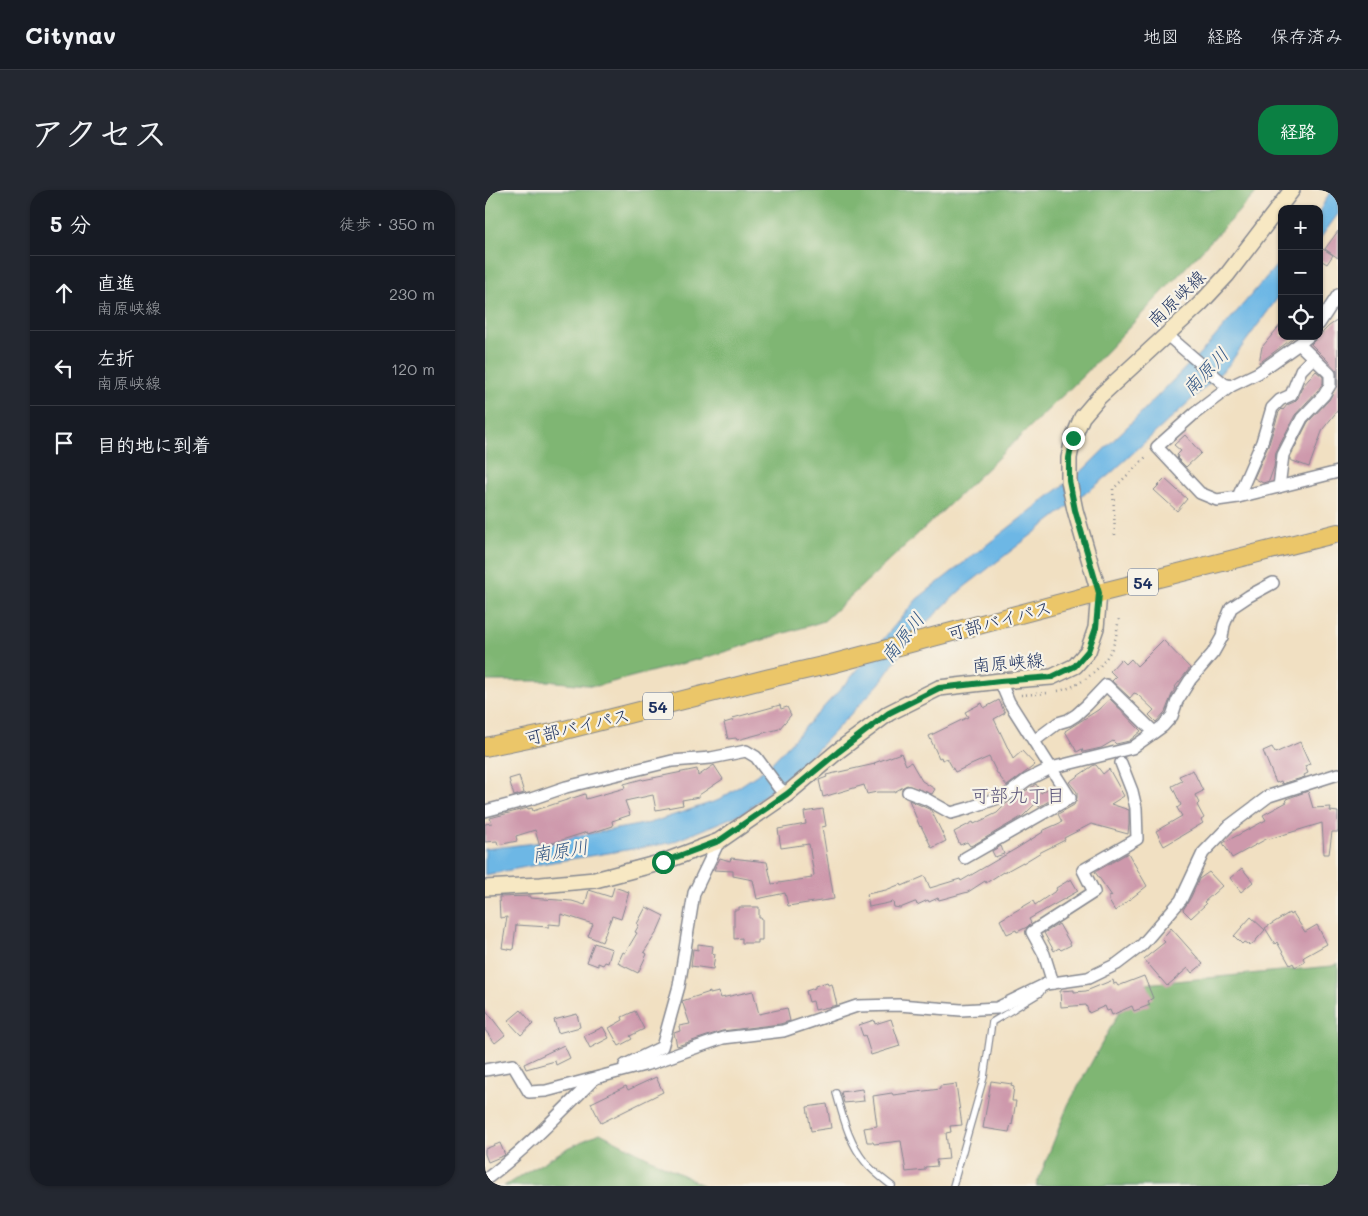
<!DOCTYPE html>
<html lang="ja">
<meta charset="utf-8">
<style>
:root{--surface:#171b24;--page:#242831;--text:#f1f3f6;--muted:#9ea1a6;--line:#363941;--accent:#0b8043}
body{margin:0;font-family:Mali,"Klee One",sans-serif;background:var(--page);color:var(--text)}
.controls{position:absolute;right:15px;top:15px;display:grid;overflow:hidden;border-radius:10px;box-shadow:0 1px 4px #0004}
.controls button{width:45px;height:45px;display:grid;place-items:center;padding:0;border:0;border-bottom:1px solid var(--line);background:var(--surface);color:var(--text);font:25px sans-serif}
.stop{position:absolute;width:15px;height:15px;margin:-11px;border:4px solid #0b8043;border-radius:50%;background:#fff}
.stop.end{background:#0b8043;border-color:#fff;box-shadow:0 1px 5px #0008}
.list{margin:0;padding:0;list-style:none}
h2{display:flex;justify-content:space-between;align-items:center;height:65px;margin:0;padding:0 20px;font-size:21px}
h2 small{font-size:16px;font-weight:400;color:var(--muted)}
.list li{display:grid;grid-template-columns:32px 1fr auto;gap:15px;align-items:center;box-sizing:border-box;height:75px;padding:0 20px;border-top:1px solid var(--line)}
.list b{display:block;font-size:19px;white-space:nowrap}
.list p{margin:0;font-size:16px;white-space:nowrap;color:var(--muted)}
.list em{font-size:16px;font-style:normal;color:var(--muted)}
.icon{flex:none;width:28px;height:28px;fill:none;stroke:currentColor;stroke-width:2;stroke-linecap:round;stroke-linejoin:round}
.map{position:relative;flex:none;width:853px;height:996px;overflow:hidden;border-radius:20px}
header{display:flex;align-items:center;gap:30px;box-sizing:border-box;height:70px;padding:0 25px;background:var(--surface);border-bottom:1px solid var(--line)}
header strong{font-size:24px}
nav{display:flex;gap:28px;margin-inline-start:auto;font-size:18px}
.intro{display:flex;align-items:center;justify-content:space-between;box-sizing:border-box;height:120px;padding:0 30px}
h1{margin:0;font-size:35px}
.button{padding:12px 22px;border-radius:20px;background:var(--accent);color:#fff;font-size:18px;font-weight:700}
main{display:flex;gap:30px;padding:0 30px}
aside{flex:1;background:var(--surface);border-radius:20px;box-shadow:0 1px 4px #0004}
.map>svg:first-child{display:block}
</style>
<header>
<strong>Citynav</strong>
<nav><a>地図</a><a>経路</a><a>保存済み</a></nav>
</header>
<div class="intro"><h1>アクセス</h1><a class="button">経路</a></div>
<main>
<aside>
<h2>5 分<small>徒歩 · 350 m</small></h2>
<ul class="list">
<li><svg class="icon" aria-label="ahead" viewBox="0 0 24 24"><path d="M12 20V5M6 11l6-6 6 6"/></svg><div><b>直進</b><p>南原峡線</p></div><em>230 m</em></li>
<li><svg class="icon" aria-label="left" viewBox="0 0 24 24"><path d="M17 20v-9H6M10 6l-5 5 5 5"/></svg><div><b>左折</b><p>南原峡線</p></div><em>120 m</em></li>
<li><svg class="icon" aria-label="arrive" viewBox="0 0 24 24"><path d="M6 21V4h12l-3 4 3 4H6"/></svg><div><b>目的地に到着</b></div></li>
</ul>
</aside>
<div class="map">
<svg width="853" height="996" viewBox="0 0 853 996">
<rect width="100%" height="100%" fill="#f7f3e8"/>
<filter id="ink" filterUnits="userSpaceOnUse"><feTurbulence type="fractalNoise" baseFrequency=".02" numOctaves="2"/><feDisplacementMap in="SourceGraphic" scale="10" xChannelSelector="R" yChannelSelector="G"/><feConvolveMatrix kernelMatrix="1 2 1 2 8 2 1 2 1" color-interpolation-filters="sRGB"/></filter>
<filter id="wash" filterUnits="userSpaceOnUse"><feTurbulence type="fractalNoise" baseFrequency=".0096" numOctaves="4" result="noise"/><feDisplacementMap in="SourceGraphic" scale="20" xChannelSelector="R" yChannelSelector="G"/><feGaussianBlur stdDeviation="1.12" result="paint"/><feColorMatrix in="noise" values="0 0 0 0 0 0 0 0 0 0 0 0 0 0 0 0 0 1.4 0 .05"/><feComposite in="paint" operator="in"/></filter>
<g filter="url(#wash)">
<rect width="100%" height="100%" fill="#f1e0c2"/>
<g fill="#7fb673" stroke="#4d7268">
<path d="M0 0H774L600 184 463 316 339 431 226 466 112 496 62 491H0Z"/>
<path d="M853 773V996H551L583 915 649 795 847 776Z"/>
<path d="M115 943 219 996H19L81 959Z"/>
</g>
<g fill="#6db7e5" stroke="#4473a2">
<path d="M846 0H853V24L834 50V22Z"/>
<path d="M797 69V102L742 177 624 285 478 398 430 443 394 494 324 568 260 622 185 653 61 673 0 685V659L58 652 165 633 234 610 282 578 363 491 432 409 598 280 645 234 723 155Z"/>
</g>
<g id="blocks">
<g fill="#ce99ac">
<path d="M853 41V68L840 59Z"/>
<path d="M838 59 848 65 842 74 834 69V66Z"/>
<path d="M853 130V220L838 239 824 277 805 270V267L823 232 844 210 852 195V181L841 169 826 154 844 136Z"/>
<path d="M797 133V146H810L807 149 774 173 777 157Z"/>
<path d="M831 181 838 187V193L833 200 810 225 791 262 789 277 784 291 778 293 769 288 784 254 794 222 797 219 798 220 802 215 809 212 813 208 817 197Z"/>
<path d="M700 245 716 263 701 277 692 268 693 267 692 265 696 261 689 255Z"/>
<path d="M680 289 702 309 692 321 669 300Z"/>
<path d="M678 450 705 478 690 497 691 498 688 502 680 522 671 532 664 525 669 520 652 504 649 503 645 508 627 491 631 487 625 481 636 469 641 474 646 469 652 476Z"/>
<path d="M625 509 656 541 644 551 631 554 628 551 616 558 598 562 597 559 592 562 580 541 613 520Z"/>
<path d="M514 510 520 523 509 529 528 569 537 561 550 575 522 596 512 583 504 567 470 582 462 568 457 570 456 567 454 568 444 546 483 527 480 522 497 513 499 518Z"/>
<path d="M295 515 296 519 302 517 306 525 294 539 252 550 251 548 243 549 239 533 249 530 248 528Z"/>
<path d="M815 552 825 574 820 576 823 583 819 585 820 587 797 594 796 591 791 593 778 561 787 557 790 563Z"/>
<path d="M416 563 421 575 426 572 437 591 450 599 447 604 422 595 409 602H392L382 604 379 595 338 607 334 590 342 587 341 585 390 574 389 573Z"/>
<path d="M229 575 238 589 214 605V607L197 610 198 615 171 620 168 605 140 611 145 625 127 631 128 636 103 644 102 642 55 657 50 640 31 646 32 651 13 655 12 651 0 652V634L7 633 5 628 43 618V619L47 618 48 621 100 604 101 609 140 598 139 594 157 589 158 590 212 579 213 586Z"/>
<path d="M609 575H611L618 584 624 579 639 606 626 614 644 620V634L643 644 606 634 579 648 580 650 556 662 538 673V672L518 683V682L501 693 500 691 483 702 454 710 453 708 444 712 443 710 432 715 431 712H430L415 718 409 717 408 712 384 717 382 704 401 700 416 694 417 696 440 686 445 698 475 689 476 691 534 657 558 642 557 641 577 632 573 624 589 615 592 608V602L584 592Z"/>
<path d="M708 580 718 601 710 605 714 613 712 615 719 628 716 630 718 633 679 656 671 641 697 626 692 618 696 615 687 596 697 591 694 586Z"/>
<path d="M34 586 39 603 29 606 24 589Z"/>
<path d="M551 594 556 603 564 598 569 608 554 617 551 613 538 626 490 654 485 656 482 652 475 655 469 642 488 632 489 634 512 623 522 613Z"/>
<path d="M823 601 828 618 846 617 845 621 853 622V642H847L844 664H839L837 633 784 649 783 648 747 668 738 653 781 630 778 625 802 612 801 609Z"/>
<path d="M424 610 446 620 461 651 447 658 436 636 435 637Z"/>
<path d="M338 619 341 636 337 637 349 709 303 716 300 703 272 709 268 690 248 686V681L229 680 235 668 245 671 246 668 282 672 287 694 327 688 326 686 329 685 324 654 296 658 293 639 321 634 319 622Z"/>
<path d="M516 656 519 664 510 667 507 661Z"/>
<path d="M643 663 662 696 630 721 624 711V707L627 706 610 682Z"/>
<path d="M757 678 768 692 756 702 745 688Z"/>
<path d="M724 682 737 696 719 712 721 714 706 728 698 720 706 707 714 689Z"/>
<path d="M586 689 593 701 544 729 546 733 542 737 532 742 531 740 522 744 515 730 548 711 550 715 572 700 571 698Z"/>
<path d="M129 697 144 702 136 729 127 726 117 752 103 746 108 734 76 724 75 735 64 734V737L31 735 28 760 17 758 22 727 15 728 14 707 45 706V708L87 711 100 715 104 700 126 707Z"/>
<path d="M161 717 179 726 172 742 159 762 162 764 153 783 133 773 138 762 140 763 152 743 150 742 154 735 152 734Z"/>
<path d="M254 717H274V728H277V750H273V753H257V748L249 749V720H254Z"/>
<path d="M804 723 805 725 808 723 820 742 832 735 842 754 819 767 818 768 820 772 810 777 808 773 805 775 792 752 790 754 780 738Z"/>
<path d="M766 727 780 740 766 756 759 752 757 754 749 746Z"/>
<path d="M574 734 586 755 576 760 574 758 569 761 559 743Z"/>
<path d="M686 738 718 774 707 783 703 778 682 796 659 769 680 752 677 749Z"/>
<path d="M109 753 127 759 123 773 120 772 118 775 113 773V776L102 772Z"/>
<path d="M213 754 228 756 227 763 230 764 228 779 206 776 208 759 213 760Z"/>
<path d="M659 786 668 808 663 811 665 815 649 821 647 816 627 825 625 820 622 821 620 816 604 823 601 815 576 817 575 801 589 800V802L601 801 628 790 629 794 631 793 633 796Z"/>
<path d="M342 792 343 795 347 794 352 815 330 820 328 811 324 812 321 801 330 798V796Z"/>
<path d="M268 801 274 824 302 818 305 831 295 834 237 841 192 856 189 843 195 841 194 836 205 834 197 811 225 802V804L234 802 236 808Z"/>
<path d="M0 819 20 845 10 853 0 840Z"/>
<path d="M36 820 48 834 36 845 23 831Z"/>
<path d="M150 821 159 839 145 846 147 849 134 856 124 838 138 830 137 827Z"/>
<path d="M92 824 95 837 73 843 69 830Z"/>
<path d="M406 829 415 856 386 865 380 845 378 846 374 835 389 830 390 834Z"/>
<path d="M118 837 124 848 105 858 99 846Z"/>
<path d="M79 855 85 868 71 875 70 871 41 879 39 874Z"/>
<path d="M171 887 178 902 116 933 106 913 141 896 143 900Z"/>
<path d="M506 891 527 894 526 896 529 897 527 911H531L527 935 526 934 524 942 498 938Z"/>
<path d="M471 894 477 935 465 936 466 942 461 943 464 969 451 970 452 976 440 977V980L421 982 416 951 389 954 388 952H382L379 938 392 936 388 906 407 903 408 905 455 899V896Z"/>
<path d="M377 899 379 911 359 913 356 902Z"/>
<path d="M342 914 346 938 326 941 322 917Z"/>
<path d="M15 953 20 965 3 972 0 964V959Z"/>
</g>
</g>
</g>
<g filter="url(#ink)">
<use href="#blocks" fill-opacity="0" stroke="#868890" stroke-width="1"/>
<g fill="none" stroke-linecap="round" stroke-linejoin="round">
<g stroke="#868890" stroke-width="8">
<g id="service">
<path d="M351 903C358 927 364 953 380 972 388 982 398 989 407 996"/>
<path d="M468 996 499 887 507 832 555 803 558 798"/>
</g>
</g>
<g stroke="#868890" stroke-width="14">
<g id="minor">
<path d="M834 134 853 105"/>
<path d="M681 144 739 194 746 196"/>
<path d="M824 146 814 154 773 183 746 196 709 224 672 257 715 303 732 310 753 307 853 282"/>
<path d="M794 297 798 265 817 228 839 205 845 195V184L814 154"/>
<path d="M753 307 777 252 787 218 795 210 806 205 816 180 828 168"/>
<path d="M549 551 573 533 583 530 591 525 602 515 621 495 669 542"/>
<path d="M423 602 441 609 466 623 484 618 522 605 542 590 566 578 647 558 667 544 678 536 687 526 692 511 705 490 728 463 737 447 739 435 746 418 764 406 788 393"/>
<path d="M0 621 46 609 81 597 187 571 226 568 261 561 271 567 294 598 302 604"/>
<path d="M480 668 585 608 524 512 515 491"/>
<path d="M568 793 559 764 547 742 609 702 598 680 652 649 651 618 647 601 636 573"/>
<path d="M140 875 177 857 194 796 209 703 234 651"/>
<path d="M0 880 28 875 44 902 61 901 167 873 238 848 298 841 372 816 414 815 476 820 512 818 561 794 603 788 632 774 657 755 696 710 718 663 744 636 784 606 853 584"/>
<path d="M0 990C40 960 74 924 109 889"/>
</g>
</g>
<g stroke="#868890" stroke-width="18">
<path id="secondary" d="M0 698 56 695 110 690 178 672 234 651 302 604 353 561 404 523 454 498 515 491 567 487 590 476 603 461 611 438 614 403 590 320 584 291V268L588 249 597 227 614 207 715 114 742 85 807 0"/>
</g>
<g stroke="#868890" stroke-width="20">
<path id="trunk" d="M0 557 72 542 285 488 346 474 614 403 853 343"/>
</g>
<g stroke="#868890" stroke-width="2.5" stroke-dasharray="1 4" stroke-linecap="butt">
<path d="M630 345 628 299 663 265"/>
<path d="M573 501C596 497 622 475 629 453 632 445 632 437 634 429"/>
<path d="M536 505 563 503"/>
</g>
<use href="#service" stroke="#fff" stroke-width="5.5"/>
<use href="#minor" stroke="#fff" stroke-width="11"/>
<use href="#secondary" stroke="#f7e8c3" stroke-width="15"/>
<use href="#trunk" stroke="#ebc669" stroke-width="18"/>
</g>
</g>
<g fill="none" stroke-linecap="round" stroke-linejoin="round" filter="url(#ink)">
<path stroke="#0b8043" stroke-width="6" d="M178 672 234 651 302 604 353 562 404 523 454 498 515 491 567 487 590 476 603 461 611 438 614 403 590 320 584 290V268L588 248"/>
</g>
<g text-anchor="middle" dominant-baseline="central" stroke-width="4.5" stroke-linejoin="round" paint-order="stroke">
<g fill="#f7f3e8" stroke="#5d6a87" stroke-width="1">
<rect x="643" y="378.5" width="30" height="27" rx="4"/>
<rect x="158" y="502.5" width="30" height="27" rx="4"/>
</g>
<g font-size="16" font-weight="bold" fill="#1b2f5e">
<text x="658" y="392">54</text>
<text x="173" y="516">54</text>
</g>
<g font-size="18" fill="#1b2f5e" stroke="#f7f3e8">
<text transform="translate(691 108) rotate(-44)">南原峡線</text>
<text transform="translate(514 430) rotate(-15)">可部バイパス</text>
<text transform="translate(523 472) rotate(-5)">南原峡線</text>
<text transform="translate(92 536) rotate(-13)">可部バイパス</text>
</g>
<g font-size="19" font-style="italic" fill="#345886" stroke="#f7f3e8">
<text transform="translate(720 181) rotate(-47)">南原川</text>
<text transform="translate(417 447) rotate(-52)">南原川</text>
<text transform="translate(75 660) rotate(-9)">南原川</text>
</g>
<g font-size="19" fill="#5a5479" stroke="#f7f3e8">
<text x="533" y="604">可部九丁目</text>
</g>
</g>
</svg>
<div class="controls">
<button>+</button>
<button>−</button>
<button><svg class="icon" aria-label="locate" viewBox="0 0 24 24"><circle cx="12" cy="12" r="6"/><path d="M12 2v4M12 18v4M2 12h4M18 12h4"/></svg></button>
</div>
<div class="stop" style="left:178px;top:672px"></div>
<div class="stop end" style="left:588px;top:248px"></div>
</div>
</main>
